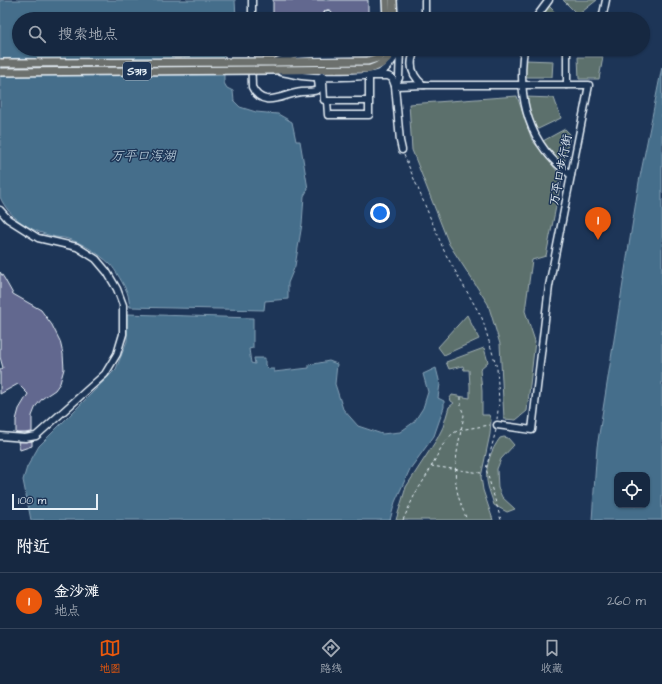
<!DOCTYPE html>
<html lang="zh">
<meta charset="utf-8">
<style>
:root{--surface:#162841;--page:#23344c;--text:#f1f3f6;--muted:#9ea6b1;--line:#35445a;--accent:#ea580c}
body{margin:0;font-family:"Architects Daughter","LXGW WenKai TC",sans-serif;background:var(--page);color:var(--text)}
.controls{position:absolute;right:12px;bottom:12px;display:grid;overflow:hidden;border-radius:8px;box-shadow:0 1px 3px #0004}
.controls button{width:36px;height:36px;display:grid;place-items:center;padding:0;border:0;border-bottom:1px solid var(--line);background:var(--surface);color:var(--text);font:20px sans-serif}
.scale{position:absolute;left:12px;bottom:10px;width:86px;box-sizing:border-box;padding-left:4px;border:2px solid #e8f1f8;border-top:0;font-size:11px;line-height:14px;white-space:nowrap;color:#e8f1f8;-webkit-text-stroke:3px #1d3557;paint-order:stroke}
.you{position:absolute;left:380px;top:213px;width:14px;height:14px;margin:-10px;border:3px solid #fff;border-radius:50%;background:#1a73e8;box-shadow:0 0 0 6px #1a73e833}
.badge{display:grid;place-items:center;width:26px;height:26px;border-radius:50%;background:var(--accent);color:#fff;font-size:13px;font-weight:700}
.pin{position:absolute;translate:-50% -33px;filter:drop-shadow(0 1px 2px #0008)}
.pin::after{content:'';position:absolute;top:21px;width:14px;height:12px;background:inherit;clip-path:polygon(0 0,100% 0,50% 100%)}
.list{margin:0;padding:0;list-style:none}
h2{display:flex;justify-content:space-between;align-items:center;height:52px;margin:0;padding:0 16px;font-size:17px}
h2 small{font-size:13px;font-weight:400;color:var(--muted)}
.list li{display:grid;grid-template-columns:26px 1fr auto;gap:12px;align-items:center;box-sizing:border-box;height:56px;padding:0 16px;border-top:1px solid var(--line)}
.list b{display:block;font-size:15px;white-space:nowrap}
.list p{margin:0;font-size:13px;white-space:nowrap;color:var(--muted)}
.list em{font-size:13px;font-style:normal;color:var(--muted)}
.icon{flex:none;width:22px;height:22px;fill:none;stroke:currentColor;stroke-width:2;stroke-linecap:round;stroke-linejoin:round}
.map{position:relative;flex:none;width:662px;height:520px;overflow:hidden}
.search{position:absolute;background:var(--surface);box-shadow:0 1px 3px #0004;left:12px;right:12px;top:12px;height:44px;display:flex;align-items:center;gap:10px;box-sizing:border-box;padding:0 14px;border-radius:22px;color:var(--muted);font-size:15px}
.sheet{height:108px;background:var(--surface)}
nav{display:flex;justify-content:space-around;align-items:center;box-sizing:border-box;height:56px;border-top:1px solid var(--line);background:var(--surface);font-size:11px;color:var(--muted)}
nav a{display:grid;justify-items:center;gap:2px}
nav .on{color:var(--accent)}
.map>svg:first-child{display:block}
</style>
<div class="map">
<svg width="662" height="520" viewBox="0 0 662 520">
<rect width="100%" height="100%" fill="#1d3557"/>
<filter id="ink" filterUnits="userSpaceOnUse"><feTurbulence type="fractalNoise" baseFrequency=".025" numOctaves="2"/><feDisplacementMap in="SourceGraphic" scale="8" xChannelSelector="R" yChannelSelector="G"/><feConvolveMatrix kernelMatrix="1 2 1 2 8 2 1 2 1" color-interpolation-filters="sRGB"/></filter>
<g filter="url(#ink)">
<g fill="#5b706c" stroke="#a2b0b2">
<path d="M563 0H597L578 15Z"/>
<path d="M548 5 562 19H540Z"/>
<path d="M578 57H603L599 79H579Z"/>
<path d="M525 60 553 61 552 77H524Z"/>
<path d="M517 96 532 140 562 177 546 256 532 260 525 311 535 341 527 411 516 420 504 419 500 344 488 304 449 244 412 150 409 104Z"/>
<path d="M525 97 554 98 561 118 536 130 529 116Z"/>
<path d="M565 129 570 134 563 168 548 150 543 141Z"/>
<path d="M467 315 479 339 444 355 438 347Z"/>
<path d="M484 348 488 362 480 369 482 391V415H489L491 420 490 434 481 477 483 490 493 520H396L406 487 437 439 443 427 449 407 454 403 451 401 450 398 452 395 470 398V386L469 370H464L463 366 449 369 446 362Z"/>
<path d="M504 437 508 438 514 445 501 459 497 469 498 488 502 497 515 509 507 512 494 505C492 497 488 489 487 481 485 466 491 450 500 438Z"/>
</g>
<g fill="#446e8b" stroke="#86a2b7" fill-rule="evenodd">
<path d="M0 0H235L236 19H19V49H233L227 51 224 55V83L227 88 233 91 234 101 240 107 256 112 278 114 292 122 296 141H300L308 189 304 196 302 224 295 266 288 283V299L265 301 264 310 130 307C129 303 129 297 127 292 124 285 115 269 110 264 98 253 83 243 68 239 63 237 57 238 52 236 31 231 9 218 0 197Z"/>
<path d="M662 67V520H592L597 447 639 182ZM617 475H647V505H617Z"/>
<path d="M127 314 253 318V348L249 349 251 363 255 364 254 358H265V365L269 369H274V372L309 368V365L329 361 337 364 335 384 343 409 358 426 382 434 400 432 414 422 423 408 428 392 423 374 436 368 440 384 438 398 444 401V407L434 436 410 469 395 502 390 520H31L23 480 27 467 39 446 116 369 127 341Z"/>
</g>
<g fill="#62688f" stroke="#e8f1f8">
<path d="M273 0H368V19H332V12L328 10 324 12V19H273Z"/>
<path d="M0 272 4 278 13 294 41 310 52 325 60 341 63 354 64 369 60 383 55 390 43 398 36 406 32 416V432L25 433H16V420L19 409 28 394 18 384 0 394V370L3 368 0 357Z"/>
<path d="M32 441V446L20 450 18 442Z"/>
</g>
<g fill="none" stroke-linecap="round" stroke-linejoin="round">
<g stroke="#e8f1f8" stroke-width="9">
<g id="minor">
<path d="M252 0V19"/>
<path d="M328 14V19"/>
<path d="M425 19V0"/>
<path d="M535 19 549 0"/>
<path d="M602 19 606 0"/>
<path d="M251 49 252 87C263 110 283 94 301 92 307 91 314 93 319 89L318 80"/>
<path d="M400 49 399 78 395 86 400 141 402 150"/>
<path d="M416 49C408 63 411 75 423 85H589L549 286 532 430 497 425"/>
<path d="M524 49C517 98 528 145 571 175"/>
<path d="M277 61 293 55 310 54 369 53 377 49"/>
<path d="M281 72C288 73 295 75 302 76 316 78 369 78 380 73 388 68 395 58 399 49"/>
<path d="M322 76 323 82 324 100 327 101 328 115H369V76H388L392 78 395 86 425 85"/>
<path d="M567 85V49"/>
<path d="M327 101H368"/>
<path d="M0 210 8 219 38 238 77 247 96 259 107 272 117 289 123 305V334L117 354 105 374 36 436 25 438 0 436"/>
</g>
</g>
<g stroke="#e8f1f8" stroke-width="10">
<g id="major">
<path d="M386 0 387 19"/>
<path d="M393 0 394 19"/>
<path d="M275 62 368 61 378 58 385 49"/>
<path d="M273 70 370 69C380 66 389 59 393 49"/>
</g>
</g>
<g stroke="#e8f1f8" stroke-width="1" stroke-dasharray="3 3" stroke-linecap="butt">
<path d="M404 155 445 253 482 318 497 368 499 402 497 419"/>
<path d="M461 397V407L464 415C460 438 452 466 457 490 459 501 463 510 467 520"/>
<path d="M496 430 486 469 501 520"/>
<path d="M431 466 481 473"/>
<path d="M403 520 415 494 427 475 442 446 452 434 459 430 490 425"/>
</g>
<use href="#minor" stroke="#1d3557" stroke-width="6"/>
<use href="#major" stroke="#6c706d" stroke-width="7"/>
<g stroke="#e8f1f8" stroke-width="10" stroke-linecap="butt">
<g id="major-bridge">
<path d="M0 63 275 62"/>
<path d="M0 72 273 70"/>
</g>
</g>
<use href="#major-bridge" stroke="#6c706d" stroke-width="7"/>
</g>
</g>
<g text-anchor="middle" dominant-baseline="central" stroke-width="3" stroke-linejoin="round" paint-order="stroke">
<rect fill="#1d3557" stroke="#abb9c8" stroke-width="1" x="123" y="62" width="28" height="18" rx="3"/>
<g font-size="11" font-weight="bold" fill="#e8f1f8">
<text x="137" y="71">S313</text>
</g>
<g font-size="12" fill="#e8f1f8" stroke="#1d3557">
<text transform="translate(561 170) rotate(-79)">万平口步行街</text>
</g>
<g font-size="13" font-style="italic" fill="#afc3d2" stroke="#1d3557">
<text x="143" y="156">万平口泻湖</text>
</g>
</g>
</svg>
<div class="controls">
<button><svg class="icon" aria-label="locate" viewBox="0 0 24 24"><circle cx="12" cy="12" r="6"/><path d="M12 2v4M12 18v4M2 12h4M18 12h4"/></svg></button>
</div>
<div class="scale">100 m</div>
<div class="you"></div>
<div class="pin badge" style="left:598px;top:240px">1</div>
<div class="search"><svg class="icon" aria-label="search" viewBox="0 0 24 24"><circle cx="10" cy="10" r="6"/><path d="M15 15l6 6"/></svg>搜索地点</div>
</div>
<section class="sheet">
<h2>附近<small></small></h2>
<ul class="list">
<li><span class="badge">1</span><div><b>金沙滩</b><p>地点</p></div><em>260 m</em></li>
</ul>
</section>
<nav>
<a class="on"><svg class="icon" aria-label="map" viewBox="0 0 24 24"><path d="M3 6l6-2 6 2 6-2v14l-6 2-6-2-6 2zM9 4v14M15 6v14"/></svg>地图</a>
<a><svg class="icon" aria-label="directions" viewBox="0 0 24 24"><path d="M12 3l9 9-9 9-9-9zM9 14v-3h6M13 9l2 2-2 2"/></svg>路线</a>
<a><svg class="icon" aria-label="saved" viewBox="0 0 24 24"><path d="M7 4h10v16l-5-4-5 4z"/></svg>收藏</a>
</nav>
